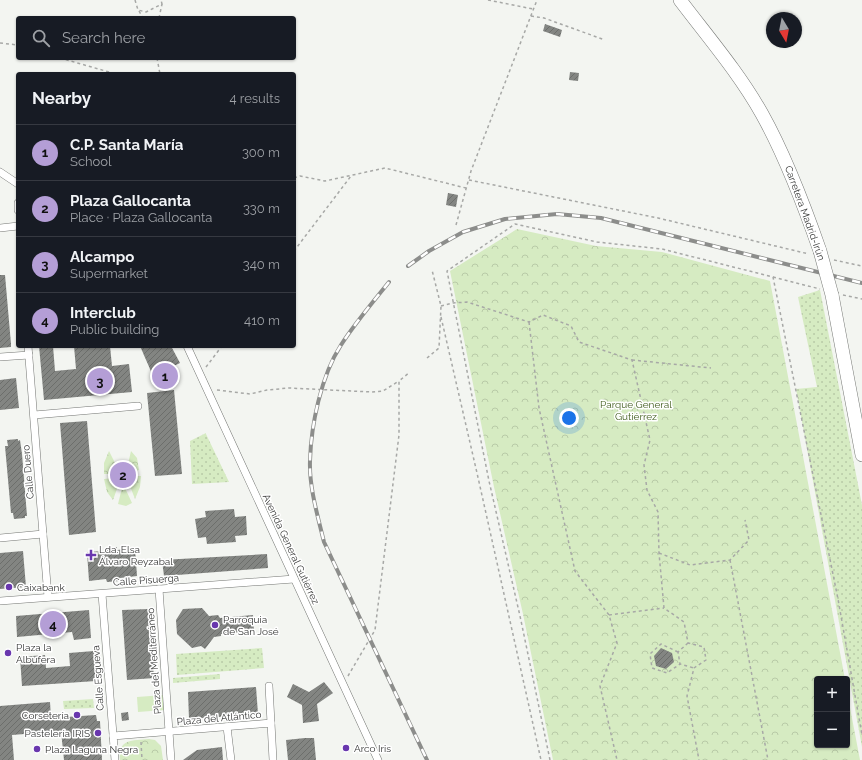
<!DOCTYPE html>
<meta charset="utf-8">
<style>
:root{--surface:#171b24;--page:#242831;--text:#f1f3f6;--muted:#9ea1a6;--line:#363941;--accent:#b49ed6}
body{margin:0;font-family:Raleway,sans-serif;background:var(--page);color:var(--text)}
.controls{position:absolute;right:12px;bottom:12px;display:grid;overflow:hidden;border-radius:4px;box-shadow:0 1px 3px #0004}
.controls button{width:36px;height:36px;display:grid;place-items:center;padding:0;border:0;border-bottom:1px solid var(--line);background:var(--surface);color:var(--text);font:20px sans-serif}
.compass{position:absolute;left:766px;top:12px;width:36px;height:36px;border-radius:50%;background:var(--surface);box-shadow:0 1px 3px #0004;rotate:170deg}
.you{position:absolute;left:569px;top:418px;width:14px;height:14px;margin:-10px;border:3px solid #fff;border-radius:50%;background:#1a73e8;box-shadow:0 0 0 6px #1a73e833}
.badge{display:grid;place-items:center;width:26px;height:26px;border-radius:50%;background:var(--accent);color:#111;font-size:13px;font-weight:700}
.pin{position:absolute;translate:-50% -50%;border:2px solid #fff;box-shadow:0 1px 4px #0006}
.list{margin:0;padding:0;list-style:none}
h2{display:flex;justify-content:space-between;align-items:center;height:52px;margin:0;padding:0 16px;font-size:17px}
h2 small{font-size:13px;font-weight:400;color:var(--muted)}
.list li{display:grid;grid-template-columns:26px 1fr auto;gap:12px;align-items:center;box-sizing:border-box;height:56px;padding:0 16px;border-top:1px solid var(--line)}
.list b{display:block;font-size:15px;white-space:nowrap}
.list p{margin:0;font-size:13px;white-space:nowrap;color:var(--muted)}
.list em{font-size:13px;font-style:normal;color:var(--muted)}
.icon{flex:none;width:22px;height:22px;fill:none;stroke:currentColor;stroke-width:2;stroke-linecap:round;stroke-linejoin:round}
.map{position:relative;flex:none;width:862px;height:760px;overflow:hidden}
.search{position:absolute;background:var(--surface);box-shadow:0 1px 3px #0004;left:16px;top:16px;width:280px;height:44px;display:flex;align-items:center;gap:10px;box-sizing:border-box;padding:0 14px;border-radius:4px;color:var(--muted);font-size:15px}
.panel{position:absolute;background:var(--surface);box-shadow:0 1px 3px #0004;left:16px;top:72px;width:280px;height:276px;border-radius:4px}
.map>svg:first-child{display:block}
</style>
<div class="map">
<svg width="862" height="760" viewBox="0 0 862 760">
<defs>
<pattern id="grass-dots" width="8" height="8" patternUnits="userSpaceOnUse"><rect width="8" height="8" fill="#d6ebc2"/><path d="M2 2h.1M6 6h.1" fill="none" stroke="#b8caa7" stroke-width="1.8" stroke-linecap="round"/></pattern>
<pattern id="park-crowns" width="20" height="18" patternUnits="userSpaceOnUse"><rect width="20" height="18" fill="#d6ebc2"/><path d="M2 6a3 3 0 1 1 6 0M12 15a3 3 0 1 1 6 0" fill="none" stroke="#b8caa7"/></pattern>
<pattern id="building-hatch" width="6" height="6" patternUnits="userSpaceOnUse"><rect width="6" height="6" fill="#838582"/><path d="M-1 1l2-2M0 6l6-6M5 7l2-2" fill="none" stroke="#6c6e6b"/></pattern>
</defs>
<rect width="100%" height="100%" fill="#f3f5f1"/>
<g fill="url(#grass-dots)">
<path d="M820 290 862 505V747L796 389 817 387 798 297Z"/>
<path d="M206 433V434L229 482 192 484 190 441Z"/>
<path d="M262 648 264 668 177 675 176 654Z"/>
<path d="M220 674V679L173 683V678Z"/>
<path d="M93 699 94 708 64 709 63 701Z"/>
</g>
<g fill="url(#park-crowns)">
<path d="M517 229 596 246 662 252 770 281 845 679H817V745H847V692L860 760H553L523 614 494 487 450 271Z"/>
<path d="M109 451 116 465 112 474H104V463Z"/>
<path d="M131 451 137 458 139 470 132 472 131 466 128 464Z"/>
<path d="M132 476H141L140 487 135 499 130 486Z"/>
<path d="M113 478 115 483 118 486 113 500 107 492 104 479Z"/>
<path d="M122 488H125L132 503 126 506 118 504Z"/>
<path d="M149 739 155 740 161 746 163 760H120C118 738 132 741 149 739Z"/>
</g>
<path fill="#d6ebc2" d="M164 695V710L138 712 137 697Z"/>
<g fill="url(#building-hatch)">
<path d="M545 24 562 30 560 37 543 31Z"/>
<path d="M570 72 579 73 578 81 569 80Z"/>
<path d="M448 193 458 195 456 207 446 205Z"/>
<path d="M0 275H5L11 344V347L0 348Z"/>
<path d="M39 346H53L55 371 76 369 74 346H110L112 366 129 364 132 392 44 400Z"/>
<path d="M140 346H171L180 363 153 376Z"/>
<path d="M16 378 19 408 0 410V380Z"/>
<path d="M174 390 182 474 155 476 147 393Z"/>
<path d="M87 421 96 532 69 535 60 423Z"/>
<path d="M18 439V441L20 440 22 454 27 516H25V518L14 519 13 513H11L5 446H8L7 440Z"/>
<path d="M234 509 235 517 246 516 247 535 235 536 236 542 207 544 206 537 198 538 195 519 206 517 205 511Z"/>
<path d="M117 547V550L135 548 137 576 120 578V581L107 582 106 579 89 581 87 552 105 551V548Z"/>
<path d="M23 551 26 587 0 589V553Z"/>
<path d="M267 554 268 568 164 576 162 560Z"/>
<path d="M202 608 209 616 218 615 220 618 253 615 254 631 221 634V636L214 637 205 649 201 646 192 648 177 634 176 620 183 609Z"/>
<path d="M149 609 154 678 127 680 122 610Z"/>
<path d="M89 610 91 638 74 640 72 632 17 637 16 616Z"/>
<path d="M661 648 672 653 674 662 666 669 656 666 654 656Z"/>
<path d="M94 651 96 681 22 686 20 657 45 655 46 668 70 666 69 653Z"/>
<path d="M324 682 333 693 317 704 319 721 303 723 302 705 287 697 293 684 309 692Z"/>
<path d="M256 687 258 714 189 719 188 692Z"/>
<path d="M50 702 51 718 96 715 97 721H100L102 760H64L61 731 12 735 14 760H0V706Z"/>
<path d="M128 712 129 720 122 721 121 713Z"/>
<path d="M305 738H314L316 760H288L286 740Z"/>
<path d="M222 747 223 760H183L197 750Z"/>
</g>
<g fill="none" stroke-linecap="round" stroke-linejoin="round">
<g stroke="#747673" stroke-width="8">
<g id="street">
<path d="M0 172 18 184"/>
<path d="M18 203V210"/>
<path d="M0 228 18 226"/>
<path d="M28 346 48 597"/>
<path d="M187 346 378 760"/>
<path d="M0 357 29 355"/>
<path d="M34 415 138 406"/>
<path d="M0 538 43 534"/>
<path d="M159 589 171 760"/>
<path d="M102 594 115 760"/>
<path d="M0 601 294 579"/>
<path d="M269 686 271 723"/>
<path d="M227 727 231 760"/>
<path d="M113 736 271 723 273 760"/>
</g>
</g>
<g stroke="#747673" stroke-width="14">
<g id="highway">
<path d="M680 0C708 37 739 73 762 114 786 157 804 205 820 251"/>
<path d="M832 295 862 455"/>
</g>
</g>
<g stroke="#a7a8a6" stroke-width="1.5" stroke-dasharray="3 3" stroke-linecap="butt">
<path d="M135 0 138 10 146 12 162 4 161 0"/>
<path d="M488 0 533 9"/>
<path d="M139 11 143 18"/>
<path d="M531 16 544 18 605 40"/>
<path d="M159 18 162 4"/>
<path d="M0 43 18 45"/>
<path d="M60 58 116 74"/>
<path d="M157 58 160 74"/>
<path d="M294 178 300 176 325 181 385 168 466 188"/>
<path d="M469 180 658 218 809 254"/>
<path d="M456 225 471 171 537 0"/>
<path d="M294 251 351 176"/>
<path d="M834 260 862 266"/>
<path d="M773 277 820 289"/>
<path d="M843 295 862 299"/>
<path d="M441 306 453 303 467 302 529 322 543 315 571 326 579 342 632 360 650 440 644 465 647 490 658 512 659 553 664 608 684 622 688 643 704 647 706 660 694 668 687 696 699 760"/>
<path d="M441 317 477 473 541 760"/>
<path d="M529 322 539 408 575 571 609 615 617 643 600 686 617 760"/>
<path d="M427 358 439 348 441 306 432 270"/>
<path d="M632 360 711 368"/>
<path d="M206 367 222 346"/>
<path d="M217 390 250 394 267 390 289 388 372 392 383 391 399 381"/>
<path d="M659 553 690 565 730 560 749 540 745 520"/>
<path d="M730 560 768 760"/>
<path d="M609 615 664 608"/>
<path d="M688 643 678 652 680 664 694 668"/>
<path d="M678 652 661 644 650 654 652 668 667 673 680 664"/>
<path d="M348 676 375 630 399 435V381L410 372"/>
<path d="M141 742 142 760"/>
<path d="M550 760 520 616 489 481 447 271 515 224 597 242 662 249 773 277 838 599 862 735"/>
</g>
<use href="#street" stroke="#fff" stroke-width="7"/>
<use href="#highway" stroke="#fff" stroke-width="13"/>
<g stroke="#8c8d8b" stroke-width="4">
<g id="rail">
<path d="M408 266 429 251 463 232 505 219 557 214 601 218 862 283"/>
<path d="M389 282C373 302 355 323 341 345 321 376 311 425 310 461 309 487 318 517 324 542L427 760"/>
</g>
</g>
<use href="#rail" stroke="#fff" stroke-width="2.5" stroke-dasharray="8" stroke-linecap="butt"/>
<g stroke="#747673" stroke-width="14" stroke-linecap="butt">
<path id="highway-bridge" d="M820 251 832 295"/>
</g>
<use href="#highway-bridge" stroke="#fff" stroke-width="13"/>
</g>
<g fill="#6937ae" stroke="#fff" stroke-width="1.5">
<path d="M89 549h4v4h4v4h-4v4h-4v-4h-4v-4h4z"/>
<circle cx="9" cy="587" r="4"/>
<circle cx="215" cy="625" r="4"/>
<circle cx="8" cy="653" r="4"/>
<circle cx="77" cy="715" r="4"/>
<circle cx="98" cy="733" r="4"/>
<circle cx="346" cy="748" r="4"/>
<circle cx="37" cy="749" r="4"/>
</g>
<g text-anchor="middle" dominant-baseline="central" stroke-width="3" stroke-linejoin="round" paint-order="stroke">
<g font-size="10" fill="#363736" stroke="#fff">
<text transform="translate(805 213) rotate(70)">Carretera Madrid-Irún</text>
<text transform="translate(28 472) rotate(-95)">Calle Duero</text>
<text transform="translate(291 549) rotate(65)">Avenida General Gutiérrez</text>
<text transform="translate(146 580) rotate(-4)">Calle Pisuerga</text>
<text transform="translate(154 661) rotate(-94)">Plaza del Mediterráneo</text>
<text transform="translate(98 678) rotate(-94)">Calle Esgueva</text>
<text transform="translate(219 718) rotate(-5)">Plaza del Atlántico</text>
</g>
<g font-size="10" fill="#435f20" stroke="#fff">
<text x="636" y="404">Parque General<tspan x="636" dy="12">Gutiérrez</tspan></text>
</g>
<g font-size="10" fill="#363736" stroke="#fff" text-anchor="start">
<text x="99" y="549">Lda. Elsa<tspan x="99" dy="12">Álvaro Reyzabal</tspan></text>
<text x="17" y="587">Caixabank</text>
<text x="223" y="619">Parroquia<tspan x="223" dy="12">de San José</tspan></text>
<text x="16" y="647">Plaza la<tspan x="16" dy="12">Albufera</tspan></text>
<text x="69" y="715" text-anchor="end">Corsetería</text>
<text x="90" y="733" text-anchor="end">Pastelería IRIS</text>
<text x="354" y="748">Arco Iris</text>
<text x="45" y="749">Plaza Laguna Negra</text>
</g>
</g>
</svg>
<div class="controls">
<button>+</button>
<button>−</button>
</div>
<svg class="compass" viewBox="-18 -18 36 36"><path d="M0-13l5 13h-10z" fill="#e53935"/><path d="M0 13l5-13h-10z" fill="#9ea1a6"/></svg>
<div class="you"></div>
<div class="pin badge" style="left:165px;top:376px">1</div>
<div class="pin badge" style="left:123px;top:475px">2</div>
<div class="pin badge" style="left:100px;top:381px">3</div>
<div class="pin badge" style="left:53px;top:624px">4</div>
<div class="search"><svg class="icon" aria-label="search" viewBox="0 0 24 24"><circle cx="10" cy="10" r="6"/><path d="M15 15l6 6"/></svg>Search here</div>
<section class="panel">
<h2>Nearby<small>4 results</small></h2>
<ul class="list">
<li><span class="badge">1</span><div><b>C.P. Santa María</b><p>School</p></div><em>300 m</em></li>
<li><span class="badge">2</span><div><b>Plaza Gallocanta</b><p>Place · Plaza Gallocanta</p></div><em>330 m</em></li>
<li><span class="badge">3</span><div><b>Alcampo</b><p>Supermarket</p></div><em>340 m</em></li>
<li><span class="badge">4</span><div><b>Interclub</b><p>Public building</p></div><em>410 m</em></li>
</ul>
</section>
</div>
